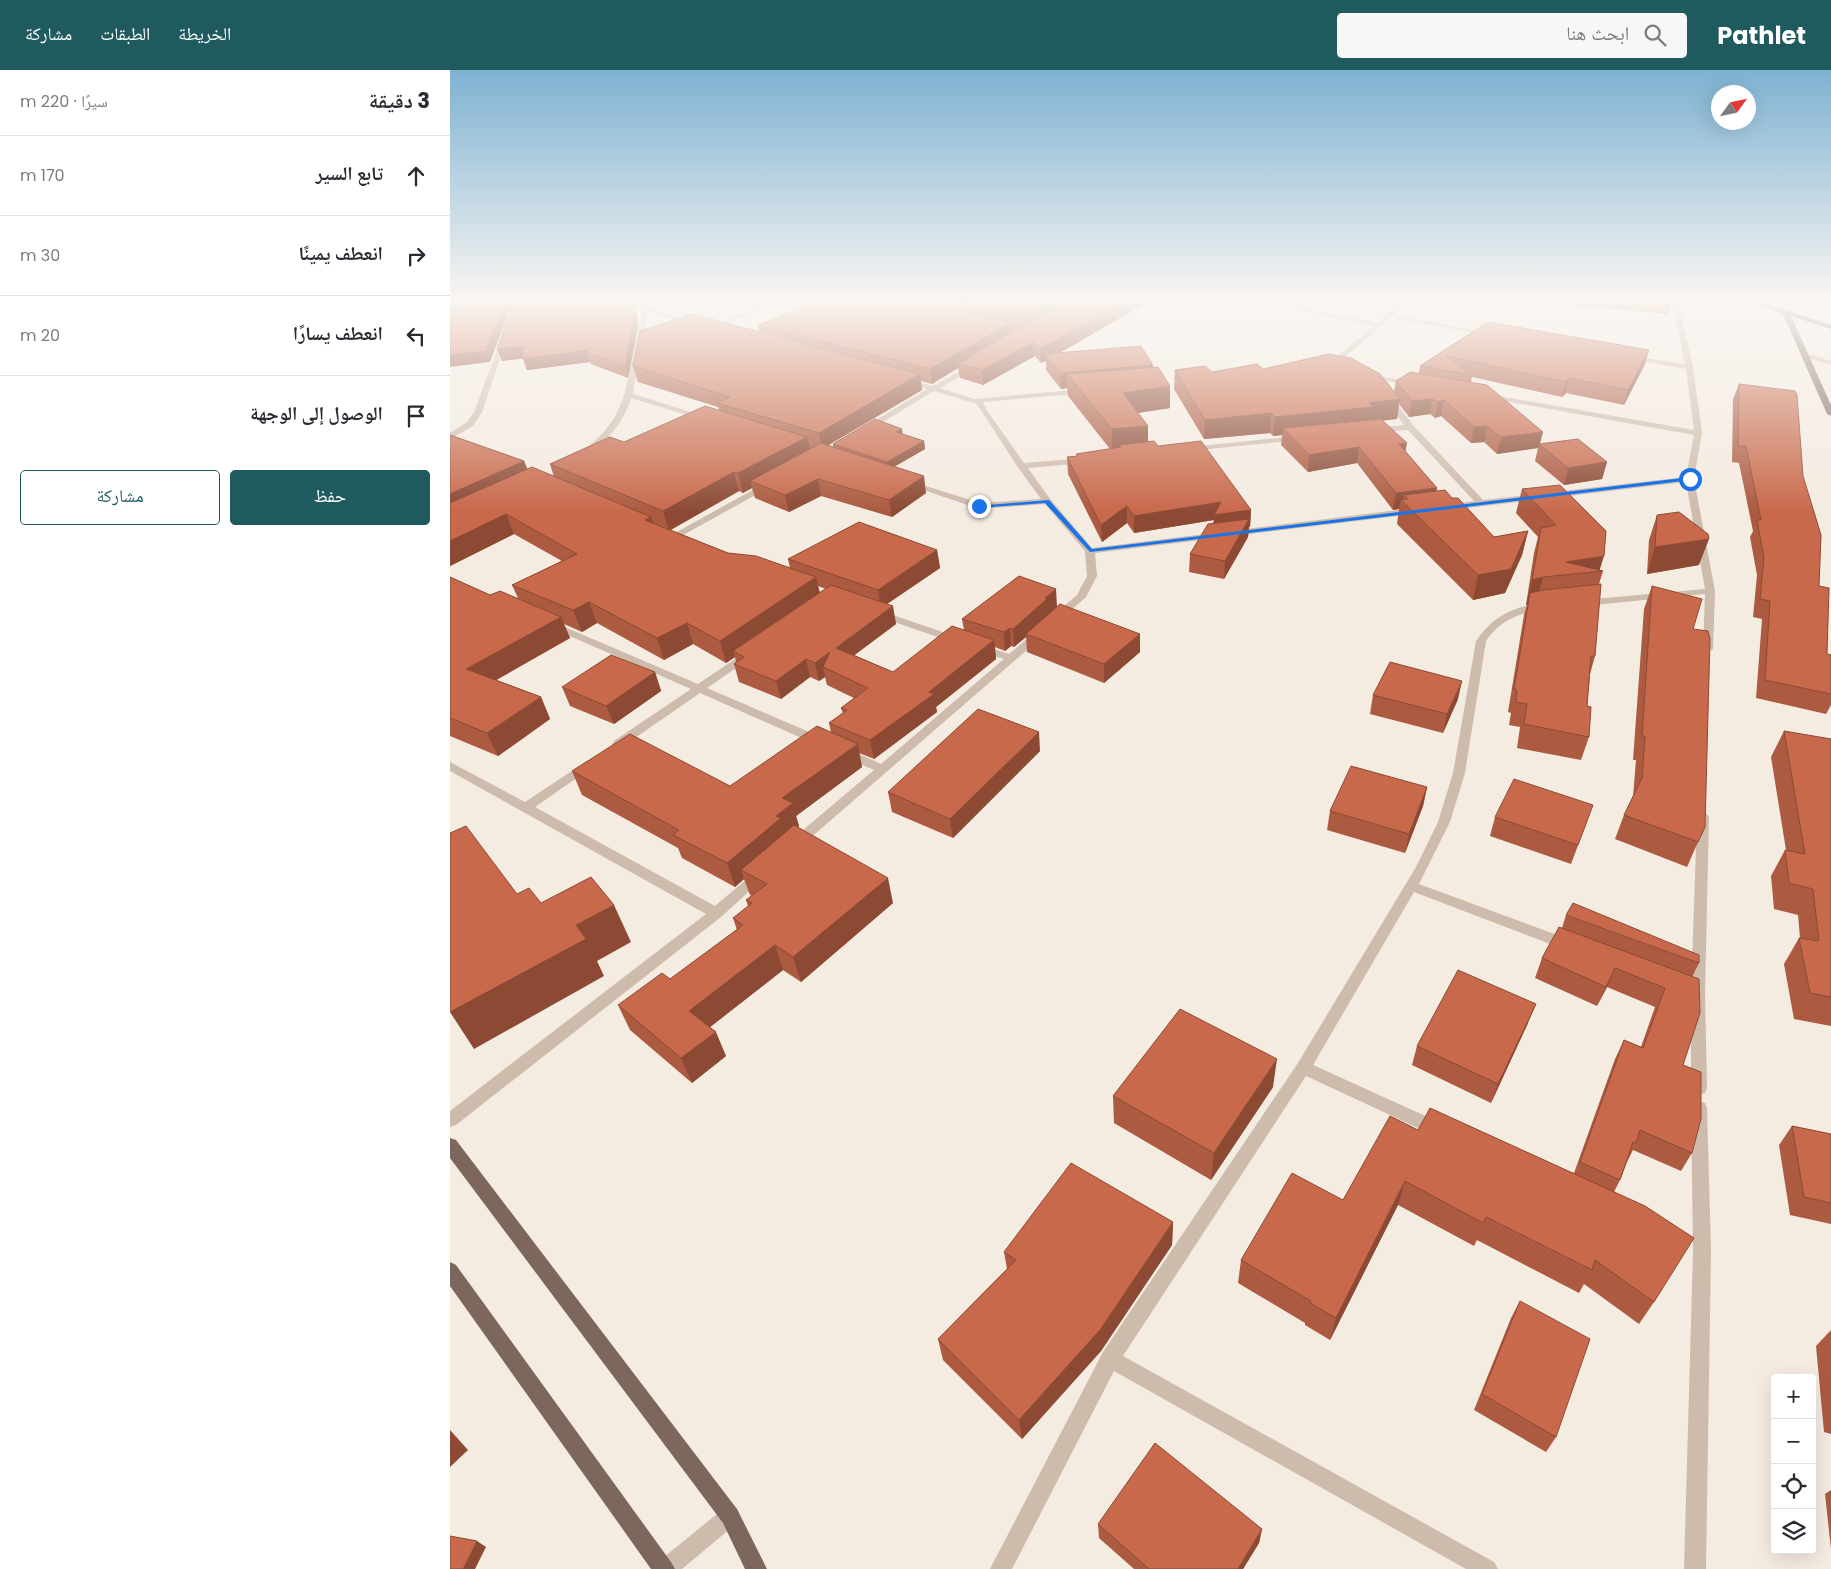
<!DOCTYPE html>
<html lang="ar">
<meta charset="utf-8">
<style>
:root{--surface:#fff;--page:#f7f7f7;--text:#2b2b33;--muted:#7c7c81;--line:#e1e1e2;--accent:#1f5a5e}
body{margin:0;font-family:Poppins,"Noto Naskh Arabic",sans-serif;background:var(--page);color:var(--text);direction:rtl}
.controls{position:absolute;right:15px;bottom:15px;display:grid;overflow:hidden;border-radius:5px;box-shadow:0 5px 20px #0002}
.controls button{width:45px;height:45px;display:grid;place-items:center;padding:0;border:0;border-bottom:1px solid var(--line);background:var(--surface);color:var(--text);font:25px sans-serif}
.compass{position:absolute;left:1261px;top:15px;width:45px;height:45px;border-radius:50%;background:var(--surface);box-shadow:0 5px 20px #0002;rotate:57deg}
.stop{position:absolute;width:15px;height:15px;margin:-11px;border:4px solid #1a73e8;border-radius:50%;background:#fff}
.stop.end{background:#1a73e8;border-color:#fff;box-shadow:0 1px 5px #0008}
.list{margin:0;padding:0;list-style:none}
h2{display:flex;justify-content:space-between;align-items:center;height:65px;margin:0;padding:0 20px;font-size:21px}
h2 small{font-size:16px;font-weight:400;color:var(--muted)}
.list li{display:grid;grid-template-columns:32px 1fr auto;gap:15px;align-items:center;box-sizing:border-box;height:80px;padding:0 20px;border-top:1px solid var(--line)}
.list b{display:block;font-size:19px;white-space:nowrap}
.list em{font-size:16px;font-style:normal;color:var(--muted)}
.actions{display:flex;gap:10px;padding:15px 20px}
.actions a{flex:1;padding:11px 0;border:1px solid var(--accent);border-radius:5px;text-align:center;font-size:18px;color:var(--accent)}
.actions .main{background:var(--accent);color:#fff}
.icon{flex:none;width:28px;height:28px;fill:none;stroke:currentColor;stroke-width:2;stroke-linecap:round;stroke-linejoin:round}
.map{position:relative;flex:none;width:1381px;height:1499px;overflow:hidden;direction:ltr}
header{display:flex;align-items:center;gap:30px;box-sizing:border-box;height:70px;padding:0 25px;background:var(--accent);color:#fff}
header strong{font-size:24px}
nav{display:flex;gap:28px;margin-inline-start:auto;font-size:18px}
.search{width:350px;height:45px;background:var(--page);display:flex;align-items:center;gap:12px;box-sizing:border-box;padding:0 18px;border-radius:5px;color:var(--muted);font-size:19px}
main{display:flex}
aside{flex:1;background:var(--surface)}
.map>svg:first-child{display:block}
</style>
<header>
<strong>Pathlet</strong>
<div class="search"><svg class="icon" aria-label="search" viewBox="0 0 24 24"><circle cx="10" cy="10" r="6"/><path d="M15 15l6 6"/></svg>ابحث هنا</div>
<nav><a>الخريطة</a><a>الطبقات</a><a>مشاركة</a></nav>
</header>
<main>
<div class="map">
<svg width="1381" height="1499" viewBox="0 0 1381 1499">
<rect width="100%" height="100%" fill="#f4ebe1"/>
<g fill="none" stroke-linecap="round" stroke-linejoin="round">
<g fill="#cdbbac" fill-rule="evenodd">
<path d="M192 232H198V237L246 254 241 255 198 241 183 324 257 347 250 349 181 328C174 352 159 368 140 384H134V380C173 350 175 325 184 279 187 263 191 248 192 232Z"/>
<path d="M316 232H325L262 260 257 259Z"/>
<path d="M810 232H825L928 253 949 232H956L945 245 1044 264 1041 266 941 248 880 299 876 297 877 295 924 256Z"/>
<path d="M1222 232H1228L1243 297 1252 363 1244 409 1265 521 1263 579 1258 582 1253 579 1255 524 1133 536 1128 533 1133 530 1255 519 1236 412 999 440 995 437 996 435 1024 431 958 360 925 362 921 360 925 358 954 355 934 328 941 326 963 355 1033 430 1236 407 1244 365 1038 328 1034 326 1038 324 1244 360 1236 299 1177 288 1181 286 1235 294Z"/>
<path d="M52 267 57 268 32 342 23 356 0 369V363L17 352 24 342Z"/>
<path d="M1351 282 1381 291V295L1351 286Z"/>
<path d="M522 294H525V298L490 318 524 329 634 319 638 321 634 323 533 332 536 339 574 393 637 388 638 390 634 393 578 398 600 429 642 478 964 438 968 441 964 444 645 483 647 506 636 527 610 550H602V546L627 525 637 506 635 481 595 434 529 439 456 414 463 412 530 433 591 429 567 396 527 334 484 321 418 361 411 359 477 319 452 312V308L483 316Z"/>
<path d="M914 304 961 311 965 313 961 315 917 308 913 306Z"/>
<path d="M848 366 852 368 851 370 739 381 735 379 739 377Z"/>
<path d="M317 412 321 415 320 417 224 470 221 471 216 468Z"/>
<path d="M1090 533 1094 534V538C1069 544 1051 549 1036 571L1015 703 1000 752 969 814 1123 871 1125 875 1123 879 1118 880 1113 879 964 822 863 995 993 1054 995 1059 993 1064 987 1066 981 1064 856 1006 673 1286 1044 1492 1048 1499H1016L664 1301 562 1499H540L653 1282 848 993 966 797 988 752 1003 703 1026 571C1042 547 1062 537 1090 533Z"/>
<path d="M431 541 510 568 511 570 506 573 502 572 427 546 426 544Z"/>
<path d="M103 552 248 614 294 583H302L303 585 302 587 257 618 373 668 375 671 369 675 365 674 250 623 172 677H164L162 674 164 671 241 619 99 557 98 555Z"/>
<path d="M588 562 593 565 592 567 350 777H340L339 774 340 771 424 700 392 686 390 683 392 680H400L431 694 554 589 526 580 525 578 526 576H534L559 584 584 563Z"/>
<path d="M137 691 143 695 141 698 85 737 265 836 305 802H315L317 805 271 847 6 1055 0 1057V1041L256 844 0 701V692L75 732Z"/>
<path d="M1253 742 1259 746 1255 924 1257 1018 1255 1023 1249 1025 1243 1023 1241 1018V924L1247 746Z"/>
<path d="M1249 1031 1255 1033 1257 1038 1261 1181 1256 1499H1234L1243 1181 1241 1038 1243 1033Z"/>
<path d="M280 1436 287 1439 290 1446 287 1453 232 1499H204L208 1492 273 1439Z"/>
</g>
<g fill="#7d675c" fill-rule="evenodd">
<path d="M1300 232H1311L1381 255V259L1341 246 1381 335V346L1377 344 1333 244Z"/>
<path d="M0 1068 6 1070 287 1439 317 1499H295L273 1453 0 1088Z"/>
<path d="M0 1192 6 1195 221 1492 225 1499H201L0 1216Z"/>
</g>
</g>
<g fill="#ac5a40" fill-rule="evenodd">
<path d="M64 232H185L188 256 178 308 141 294 140 292 77 300 73 288 52 291Z"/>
<path d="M346 232H698L609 283 703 295V297L720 338 688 343 698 372 708 376 801 440 800 457H799L798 467 774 509 739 502 740 484 763 453 764 450 684 463 677 453 652 472 618 404 617 387 627 386 626 384 660 379 618 326 617 318 611 319 596 300V291L591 293 585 286 533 315 510 308 508 298 482 314 471 311 472 320 378 375 383 377V374L453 364 474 371 475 379 444 397 476 423 442 447 371 426 339 442 305 428 302 418 293 423 289 421 220 460 278 483 340 498 338 489 487 480 490 498 437 534 446 554 404 585 443 602 514 560 512 549 607 537 690 564V582L654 613 577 582 576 567 564 577 561 576 555 581 545 577 546 589 486 637 487 642 424 689 409 683 412 697 346 746 349 756 348 757 443 833 351 912 333 900 260 957 276 986 242 1013 180 960 168 935 220 909 287 860 283 848 298 836 296 830 302 826 300 825 294 809 285 817 232 788 228 778 132 725 122 701 280 716 381 662 379 653 393 643 391 638 404 628 377 615 375 607 369 611 360 607 331 629 289 612 284 594 286 592 285 587 276 593 243 574 214 590 147 553 132 562 114 554 120 568 46 610 91 627 100 649 48 686 0 666V507L40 525 68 528 62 515 112 491 64 464 0 496V365L74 391 77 399 104 407 100 394 174 372 269 340 268 337 188 312 183 296 310 262 308 255 356 236ZM368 516 376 519 370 523Z"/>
<path d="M1084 232H1222L1218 244Z"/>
<path d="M1038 252 1195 294 1174 335 1116 323 1112 327 1022 307 1021 312 1093 362 1090 374 1157 392 1152 409 1114 415 1085 391 1088 378 1047 384 1034 372 1021 373 991 346 985 348 980 344 959 347 949 334 947 349 933 350 955 381 987 418 986 421 1002 428 1044 467 1078 461 1072 485 1055 523 1023 530 947 454 949 439 943 440 907 393 858 402 831 375 832 365 823 366 820 363 754 369 724 319 725 300 762 302 813 299 944 322 946 311 969 303 970 296Z"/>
<path d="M1289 314 1353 406 1369 516 1377 584 1381 585V635L1376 644 1306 628 1312 549 1303 547 1307 505 1300 467 1303 461 1289 393 1282 392 1283 329Z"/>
<path d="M1072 419 1150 501H1153L1149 514 1145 586 1140 604 1137 636 1139 667 1131 690 1067 678 1070 657 1059 655 1061 643 1058 642 1074 545 1077 535H1076L1084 483 1088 467 1066 443Z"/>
<path d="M1207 445 1249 495 1197 504 1199 470Z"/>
<path d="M1202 516 1243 559 1248 772 1237 797 1165 769 1174 745 1183 727 1186 690H1183L1194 539Z"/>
<path d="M205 602 211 621 164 654 120 636 112 617Z"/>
<path d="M923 625 1008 629 993 663 920 644Z"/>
<path d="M1334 661 1381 669V956L1344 949 1334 894 1349 868H1350L1348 845 1324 839 1321 806 1335 780H1336L1321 687Z"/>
<path d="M590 681 503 768 442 742 438 722Z"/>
<path d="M977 717 973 736 955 783 877 760 880 741Z"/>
<path d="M1045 747 1136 754 1121 794 1040 766Z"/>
<path d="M1116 845 1249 893 1242 907 1233 995 1242 1083 1231 1101 1183 1080 1177 1092 1170 1110 1164 1122 1204 1232 1189 1254 1134 1214 1129 1223 1027 1170 1024 1176 948 1135 880 1270 855 1255V1253L788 1213 791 1190 893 1130 968 1060 1124 1103 1165 989 1174 970 1191 977 1205 937 1157 917 1147 936 1085 908 1092 888 1112 858Z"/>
<path d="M1078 953 1041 1033 962 995 967 976Z"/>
<path d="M823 1017 761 1110 664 1053 663 1026Z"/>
<path d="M1342 1056 1381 1064V1154L1340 1145 1329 1075Z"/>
<path d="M723 1152 722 1175 651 1281 572 1369 493 1290 488 1269 557 1199 554 1182Z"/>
<path d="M1070 1231 1106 1367 1096 1382 1024 1340 1061 1248Z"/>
<path d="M1381 1260V1364L1374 1362 1366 1276Z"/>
<path d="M1381 1420V1479L1375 1424Z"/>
<path d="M648 1454 812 1459 809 1473 793 1499H684L649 1468Z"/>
</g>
<g fill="#8c4a34">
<path d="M55 232H63L40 292 0 297V285Z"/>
<path d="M183 232H185L188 256 178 308 175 296Z"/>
<path d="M599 232H625L572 261 571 247Z"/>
<path d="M674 232H698L599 289 595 284 596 291 591 293 590 279Z"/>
<path d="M561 253 562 267 508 294V298L482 314 480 299Z"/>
<path d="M584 272 585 286 533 315 532 300Z"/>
<path d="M73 276 77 288 52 291 47 279Z"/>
<path d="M138 280 137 283 140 292 77 300 73 289Z"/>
<path d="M1199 280 1195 294 1174 335 1178 320Z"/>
<path d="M703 295V310L617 304V318L611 319V303Z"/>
<path d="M470 304 472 320 372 379 369 363Z"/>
<path d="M1119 308 1116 323 1112 327 1116 312Z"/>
<path d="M720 316V338L673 345V323Z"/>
<path d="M950 329 947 349 921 352 833 358 832 365 823 366 825 347Z"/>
<path d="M982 329 980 344 959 347 962 331Z"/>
<path d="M994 330 991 346 985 348 988 332Z"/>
<path d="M821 343 820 363 754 369 755 350Z"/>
<path d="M698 356V379L671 377 669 375V382H662V359Z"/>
<path d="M1037 356 1034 372 1021 373 1024 357Z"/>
<path d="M452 359 453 367 446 362Z"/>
<path d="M1093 362 1088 378 1047 384 1051 367Z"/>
<path d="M357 367 361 385 300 411 302 418 293 423 288 403Z"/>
<path d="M474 371 475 379 438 400 437 392Z"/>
<path d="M957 373 954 390 949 374Z"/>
<path d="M909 377 907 393 858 402 859 385Z"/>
<path d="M74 391 82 410 0 448V424Z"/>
<path d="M1157 392 1152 409 1114 415 1118 398Z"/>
<path d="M284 402 289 421 219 461 213 441Z"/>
<path d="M474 406 476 423 442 447 439 430Z"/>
<path d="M368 409 371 426 339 442 335 425Z"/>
<path d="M987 418 984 435 958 429 954 425 953 432 951 430 949 439 943 440 946 423Z"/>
<path d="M771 432 801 440 800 457H799L798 467 774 509 775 491 763 462 764 450 684 463V446Z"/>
<path d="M677 436V453L652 472 651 455Z"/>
<path d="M56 444 64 464 0 496V471Z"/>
<path d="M201 447 207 468 195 450Z"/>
<path d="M1078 461 1072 485 1055 523 1023 530 1028 505Z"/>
<path d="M1259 469 1249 495 1197 504 1205 477Z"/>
<path d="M487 480 490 498 431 538 428 520Z"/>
<path d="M1154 486 1149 502 1116 492Z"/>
<path d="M366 507 371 528 283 581 285 587 276 593 270 571Z"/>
<path d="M1093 507 1086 532 1080 523 1077 535H1076L1082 510Z"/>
<path d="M606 519 607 537 576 564V567L564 577 563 559 595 528Z"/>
<path d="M139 532 147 553 132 562 123 540Z"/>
<path d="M443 536 446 554 390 596 386 578Z"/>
<path d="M111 547 120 568 27 621 16 599Z"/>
<path d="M237 553 243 574 214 590 207 568Z"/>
<path d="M560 558 561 576 555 581 554 562Z"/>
<path d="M690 564V582L654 613V594Z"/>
<path d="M544 570 546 589 486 637 487 642 424 689 420 670Z"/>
<path d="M380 582 373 597 375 607 369 611 365 593Z"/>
<path d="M356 589 360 607 331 629 326 611Z"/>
<path d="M205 602 211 621 164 654 156 636Z"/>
<path d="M1012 611 1008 629 993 663 997 644Z"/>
<path d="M91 627 100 649 48 686 37 663Z"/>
<path d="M589 662 590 681 503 768 500 749Z"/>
<path d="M408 674 412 697 346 746 349 756 336 767 291 800 294 809 285 817 277 793 326 746 332 728Z"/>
<path d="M977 717 973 736 955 783 959 764Z"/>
<path d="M438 808 443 833 351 912 343 887Z"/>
<path d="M164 835 181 872 147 891 154 906 24 979 0 942 126 855Z"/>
<path d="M325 875 333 900 250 965 239 941Z"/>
<path d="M1165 898 1157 917 1147 936Z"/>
<path d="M1086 934 1078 953 1041 1033 1048 1014Z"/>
<path d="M266 962 276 986 242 1013 231 988Z"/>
<path d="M827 989 823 1017 761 1110 764 1083Z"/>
<path d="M955 1111 948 1135 880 1270 886 1248Z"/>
<path d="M723 1152 722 1175 651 1281 572 1369 569 1350Z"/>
<path d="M0 1360 18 1380 0 1397Z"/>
<path d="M812 1459 809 1473 793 1499H788Z"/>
<path d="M27 1471 36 1477 25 1499H13Z"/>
</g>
<g fill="#c8694b" stroke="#8c4a34">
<path d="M0 232H55L36 281 0 285Z"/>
<path d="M64 232H183L185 245 175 296 137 283 138 280 73 289V276L47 279Z"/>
<path d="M365 232H480L561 253 480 299 308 255Z"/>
<path d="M510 232H599L571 247Z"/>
<path d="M616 232H674L590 279 584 272 532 300 508 294 575 254Z"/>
<path d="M242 244 470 304 369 363 267 333 280 327 183 296 190 261Z"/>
<path d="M1038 252 1199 280 1178 320 1119 308 1116 312 996 286 1022 305 970 296Z"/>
<path d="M691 276 703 295 611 303 595 284Z"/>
<path d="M879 284 901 288 930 304 950 329 919 333 923 337 825 347 821 343 755 350 725 300 755 296 762 302 807 294 813 299Z"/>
<path d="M708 297 720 316 673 323 698 356 662 359 617 304Z"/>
<path d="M960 302 1037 315 1093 362 1051 367 1037 356 1024 357 994 330 988 332 982 329 962 331 946 311Z"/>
<path d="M1289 314 1345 321 1347 325 1353 406 1371 465 1369 516 1379 518 1377 584 1381 585V624L1315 610 1320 531 1310 529 1314 488 1307 450H1311L1296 376H1288Z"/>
<path d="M255 336 357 367 288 403 284 402 213 441 100 394 160 367 174 372Z"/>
<path d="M425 349 452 359 446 362 474 371 437 392 383 374Z"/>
<path d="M931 349 957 373 949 374 987 418 946 423 909 377 859 385 833 358Z"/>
<path d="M0 365 74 391 0 424Z"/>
<path d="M1128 369 1157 392 1118 398 1089 374Z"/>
<path d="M704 371 708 376 751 371 801 440 764 445 771 432 684 446 677 436 651 455 617 387 628 386 626 384 671 377 669 375Z"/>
<path d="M371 373 474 406 439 430 368 409 335 425 300 411Z"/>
<path d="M82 397 201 447 195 450 278 483 306 486 366 507 270 571 237 553 207 568 139 532 123 540 62 515 127 484 56 444 0 471V433Z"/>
<path d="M1110 415 1156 461 1154 486 1116 492 1153 501 1093 507 1082 510 1091 458 1106 455 1072 419Z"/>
<path d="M995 420 1002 428H1008L1044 467 1078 461 1061 499 1028 505 951 430 958 429 954 425Z"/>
<path d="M1229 442 1258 464 1259 469 1205 477 1207 445Z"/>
<path d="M799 449 775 491 740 484 758 454Z"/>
<path d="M409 452 487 480 428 520 338 489Z"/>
<path d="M569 506 606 519 595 528 597 529 563 559 560 558 554 562 512 549Z"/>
<path d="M0 507 40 525 50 521 111 547 16 599 91 627 37 663 0 648Z"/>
<path d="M1151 514 1145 586H1141L1137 636 1141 637 1139 667 1074 654 1077 634 1066 632 1067 620 1064 619 1080 523 1093 520Z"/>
<path d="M381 515 443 536 386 578 443 602 502 556 544 570 479 622 484 624 420 670 379 653 397 640 391 638 418 618 373 597 380 582 365 593 356 589 326 611 284 594 294 587 283 581Z"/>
<path d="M1202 516 1252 529 1243 559 1258 561 1260 569 1255 757 1248 772 1174 745 1192 708 1195 666H1192Z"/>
<path d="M610 534 690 564 654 594 576 564Z"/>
<path d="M161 585 205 602 156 636 112 617Z"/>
<path d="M940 592 1012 611 997 644 923 625Z"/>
<path d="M528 639 589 662 500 749 438 722Z"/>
<path d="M367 656 408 674 332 728 343 733 326 746 331 748 277 793 223 765 229 760 122 701 180 664 280 716Z"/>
<path d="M1334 661 1381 669V927L1360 923 1349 868 1369 871 1363 819 1339 813 1335 780 1355 784Z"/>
<path d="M901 696 977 717 959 764 880 741Z"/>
<path d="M1064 709 1143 735 1128 775 1045 747Z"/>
<path d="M344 755 438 808 343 887 325 875 239 941 266 962 231 988 168 935 212 903 220 909 293 855 283 848 302 833 296 830 317 814 291 800Z"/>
<path d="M16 756 67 824 79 818 91 833 141 807 164 835 126 855 136 869 0 942V763Z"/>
<path d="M1123 833 1249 885V893L1116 845Z"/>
<path d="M1109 857 1249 909 1250 943 1233 995 1251 1002V1049L1242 1083 1190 1060 1186 1073 1183 1072 1170 1110 1130 1092 1174 970 1193 978 1215 918 1165 898 1156 917 1092 888Z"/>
<path d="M1008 900 1086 934 1048 1014 967 976Z"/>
<path d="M730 939 827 989 764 1083 663 1026Z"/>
<path d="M980 1038 1195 1136 1244 1168 1204 1232 1145 1190 1142 1200 1036 1147 1033 1153 955 1111 886 1248 860 1233 861 1231 791 1190 842 1103 893 1130 940 1046 968 1060Z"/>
<path d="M1342 1056 1381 1064V1133L1354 1127Z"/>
<path d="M621 1093 723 1152 650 1260 569 1350 488 1269 566 1190 554 1182Z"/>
<path d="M1070 1231 1140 1269 1106 1367 1032 1324Z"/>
<path d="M705 1373 812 1459 788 1499H699L648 1454Z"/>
<path d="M0 1466 27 1471 13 1499H0Z"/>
</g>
<linearGradient id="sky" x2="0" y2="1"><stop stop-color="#7eb2d2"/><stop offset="0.52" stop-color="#faf6f2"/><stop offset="1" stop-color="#faf6f2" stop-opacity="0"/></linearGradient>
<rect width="1381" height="442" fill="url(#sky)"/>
<path fill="#1a73e8" d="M1240 407 1242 410 640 482 595 433 529 438 526 436 599 430 642 479Z"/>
</svg>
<div class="controls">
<button>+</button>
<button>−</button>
<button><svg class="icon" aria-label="locate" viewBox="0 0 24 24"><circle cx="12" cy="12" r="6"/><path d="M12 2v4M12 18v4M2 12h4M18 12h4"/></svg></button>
<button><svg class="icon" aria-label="layers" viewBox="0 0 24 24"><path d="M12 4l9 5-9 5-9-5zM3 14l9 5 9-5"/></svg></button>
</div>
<svg class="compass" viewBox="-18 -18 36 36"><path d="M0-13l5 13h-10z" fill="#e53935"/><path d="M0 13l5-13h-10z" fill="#7c7c81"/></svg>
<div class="stop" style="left:1240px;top:409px"></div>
<div class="stop end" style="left:529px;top:436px"></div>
</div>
<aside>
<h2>3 دقيقة<small>سيرًا · 220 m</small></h2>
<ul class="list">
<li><svg class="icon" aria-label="ahead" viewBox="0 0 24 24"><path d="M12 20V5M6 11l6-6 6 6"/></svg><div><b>تابع السير</b></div><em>170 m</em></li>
<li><svg class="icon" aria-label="right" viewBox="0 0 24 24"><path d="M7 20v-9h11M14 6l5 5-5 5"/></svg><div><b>انعطف يمينًا</b></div><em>30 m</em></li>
<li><svg class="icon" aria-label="left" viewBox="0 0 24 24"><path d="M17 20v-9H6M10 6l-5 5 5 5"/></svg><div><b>انعطف يسارًا</b></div><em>20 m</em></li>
<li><svg class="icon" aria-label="arrive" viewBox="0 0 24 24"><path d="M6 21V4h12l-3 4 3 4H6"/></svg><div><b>الوصول إلى الوجهة</b></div></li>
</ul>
<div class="actions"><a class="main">حفظ</a><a>مشاركة</a></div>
</aside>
</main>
